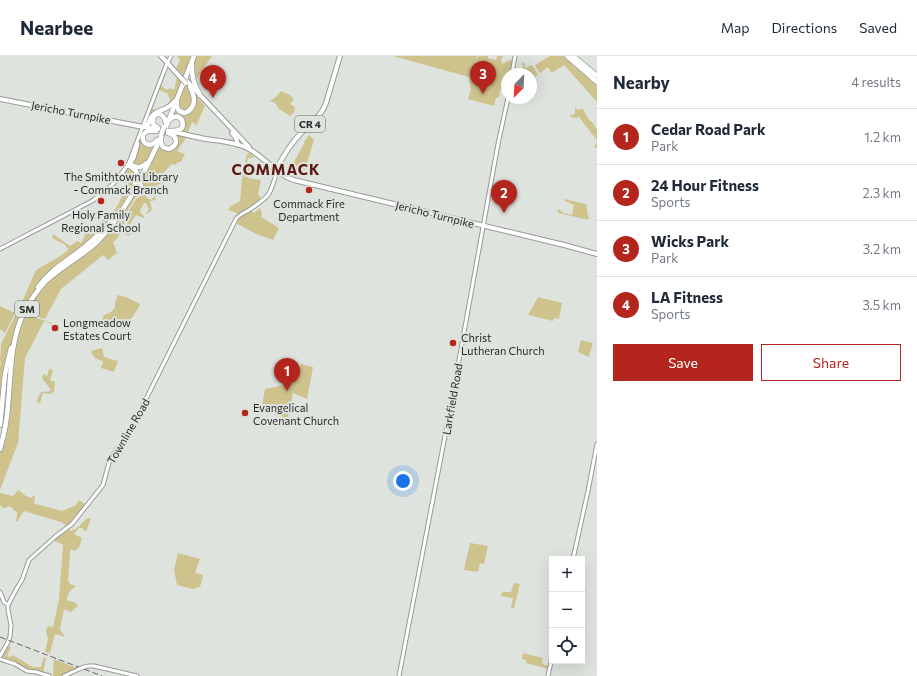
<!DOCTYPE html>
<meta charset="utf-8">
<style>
:root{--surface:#fff;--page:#f6f6f7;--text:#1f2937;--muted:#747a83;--line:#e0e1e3;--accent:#b4261d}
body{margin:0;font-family:Commissioner,sans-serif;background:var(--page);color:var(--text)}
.controls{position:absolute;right:12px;bottom:12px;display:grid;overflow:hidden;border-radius:0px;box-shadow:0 4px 16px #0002}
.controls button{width:36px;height:36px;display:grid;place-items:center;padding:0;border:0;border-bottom:1px solid var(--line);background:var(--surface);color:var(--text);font:20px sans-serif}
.compass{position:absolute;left:501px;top:12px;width:36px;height:36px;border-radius:50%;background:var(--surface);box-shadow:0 4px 16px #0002;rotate:204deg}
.you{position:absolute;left:403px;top:425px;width:14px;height:14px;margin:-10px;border:3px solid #fff;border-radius:50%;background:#1a73e8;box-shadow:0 0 0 6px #1a73e833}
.badge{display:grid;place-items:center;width:26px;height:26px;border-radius:50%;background:var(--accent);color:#fff;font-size:13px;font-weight:700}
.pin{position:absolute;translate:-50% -33px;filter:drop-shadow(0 1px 2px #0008)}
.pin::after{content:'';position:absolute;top:21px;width:14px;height:12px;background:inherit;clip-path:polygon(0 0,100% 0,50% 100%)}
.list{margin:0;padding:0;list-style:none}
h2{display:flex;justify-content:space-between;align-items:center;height:52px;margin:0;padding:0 16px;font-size:17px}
h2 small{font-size:13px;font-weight:400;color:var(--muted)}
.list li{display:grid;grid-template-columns:26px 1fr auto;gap:12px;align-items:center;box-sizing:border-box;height:56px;padding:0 16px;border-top:1px solid var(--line)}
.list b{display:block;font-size:15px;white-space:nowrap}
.list p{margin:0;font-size:13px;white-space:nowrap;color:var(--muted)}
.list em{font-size:13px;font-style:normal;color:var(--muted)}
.actions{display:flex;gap:8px;padding:12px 16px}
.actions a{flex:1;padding:9px 0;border:1px solid var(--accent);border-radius:0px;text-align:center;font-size:14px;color:var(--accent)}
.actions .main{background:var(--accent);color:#fff}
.icon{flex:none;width:22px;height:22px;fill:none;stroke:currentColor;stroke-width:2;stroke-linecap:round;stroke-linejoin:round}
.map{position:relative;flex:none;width:597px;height:620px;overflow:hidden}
header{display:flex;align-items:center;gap:24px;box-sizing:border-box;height:56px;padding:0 20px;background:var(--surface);border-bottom:1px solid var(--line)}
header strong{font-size:19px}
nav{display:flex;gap:22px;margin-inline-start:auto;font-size:14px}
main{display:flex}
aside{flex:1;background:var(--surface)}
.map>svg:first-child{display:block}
</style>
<header>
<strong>Nearbee</strong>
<nav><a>Map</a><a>Directions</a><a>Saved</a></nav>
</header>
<main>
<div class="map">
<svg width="597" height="620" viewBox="0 0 597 620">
<rect width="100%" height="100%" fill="#dee3de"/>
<g fill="#cec38d">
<path d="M177 0H191L184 20 176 12 180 4Z"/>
<path d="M195 0H212L195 25 199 35 202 37 201 38C190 27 191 14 195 0Z"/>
<path d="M393 0H477L475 9 478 0H488V2L496 4 497 0H503L501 4 502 7 503 8 507 5 513 4 511 18H507V37H505V34L504 33 500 34 499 41 496 42 494 50 468 43 471 34 469 21Z"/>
<path d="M550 0H566L597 27V46L564 9 552 17 548 11 540 17 539 16 535 9Z"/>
<path d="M522 6 525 8 524 10 526 12 532 9 538 19 533 20H536L533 22 534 26 531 28V18H512L513 17 523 13V11Z"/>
<path d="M171 14 183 25 175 44 167 52 145 69 150 53H153L159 54C165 51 168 50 170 43L167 37 158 34 160 29 167 34 170 32 174 34C176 30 175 26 177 22Z"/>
<path d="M184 27 189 31 194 41 190 54 181 56 177 47Z"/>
<path d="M281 35 290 39 294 43 290 48 295 51 294 56 290 60 279 53 275 47 270 45 276 41Z"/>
<path d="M193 36 205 50 195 72 196 68 192 66 187 78 178 75 183 64 171 61 176 47 181 57 193 50Z"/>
<path d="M575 51 578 54 583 53 589 64 592 66 597 73V92L593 91 597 87 596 83 579 61 575 62 570 61 571 59 575 58Z"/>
<path d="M145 73 151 74 145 76V88L156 86 146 107 142 110 131 109 144 74Z"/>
<path d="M172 78 185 80 186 82 177 95 185 98 181 106H178L175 109 172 108 161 119 164 126 146 134 140 125 161 83 164 93 176 88Z"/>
<path d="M309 79 314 84 305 114 292 109 304 88V86Z"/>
<path d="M248 97 251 98 254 101 252 102H248C247 106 247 109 250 112L248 122 261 124 258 138 262 144 237 159V157L228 154 231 150 240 145 242 122H246L242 121 247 98Z"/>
<path d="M129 111 134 113 136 124 132 133 120 153 108 168 39 228 30 242 24 253 21 256 18 255 36 214 57 202 67 195 68 193 64 188 52 182 53 178 70 190 77 185 81 187 86 177 89 176 90 171H92L93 175 96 176C99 173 99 168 102 165 104 162 109 160 112 157 121 147 125 133 127 120L125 117Z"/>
<path d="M139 133 143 135V136L135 142 117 172 118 175 121 176 117 183 113 186 117 197 108 204 103 199 61 233 45 263 25 257 43 230 93 190 135 136Z"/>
<path d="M145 137 147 142 151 144 155 140 156 144 150 145 152 154 146 158V157L149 153 146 147H144L140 155V156L144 160V162L136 159 132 165 129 171 136 174 128 180 125 177 129 169 127 167H125L120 174 118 172 136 143Z"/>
<path d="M564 143 586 148 589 164 558 157V155L559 153 563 157 572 159 574 149 565 145Z"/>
<path d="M260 152 262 158 261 161 279 172 273 184 256 178 236 167 237 163 250 154 254 157Z"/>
<path d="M118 239 126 241 140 248C130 269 124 271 102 264L104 259C120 253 112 251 118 239Z"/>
<path d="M538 241 562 247 559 263 554 262 553 265 528 259Z"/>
<path d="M0 250 15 257 5 277 0 273Z"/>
<path d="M17 256 21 257 11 290 0 365V310L1 307 0 306 1 288Z"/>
<path d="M25 258 52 267V268L44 265 25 302 18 387 0 434V396L2 388 12 302 17 278Z"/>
<path d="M581 284 593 287 589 301 578 296Z"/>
<path d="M102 292 104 301 118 305 114 316 101 312 103 305C96 304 93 301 91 295Z"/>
<path d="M301 308 313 311 307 343 293 337 288 362 261 355 265 333 294 327V322Z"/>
<path d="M49 313 53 314 50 324 55 326 54 336 50 338 43 337 40 347 36 346 41 336 51 335C49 329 44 327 42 321L44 318 47 320Z"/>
<path d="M18 434 26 440 31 442 33 440H35L34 447 29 446 62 455 76 449 79 444 85 448 69 473 71 475C77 473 82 468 86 463L91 462 86 476 82 472H79L74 478 82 482 79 492 74 495 71 493 70 496 68 525 70 528 76 530C71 534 67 537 67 544L76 547 78 551 75 552 71 556 64 553 60 573 65 581 55 578 50 597 45 596 48 583 46 575 48 570 53 571 59 543 63 489 62 488 52 484 63 477 64 470 66 469 61 466 24 455 23 456 17 466 16 465 17 458V456L13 454V452L8 450 6 452H3L0 449V437L13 440Z"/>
<path d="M470 487 488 490 484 508 480 507 478 516 464 514Z"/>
<path d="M178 497 200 503 195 517 203 519 200 531 193 533 177 529 174 514Z"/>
<path d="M514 527 520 528 514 552H511L513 542 501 540 502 536H511Z"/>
<path d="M8 590 11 591 7 600 10 601 13 599 32 611H41L44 601 46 602 43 617 40 615 28 614 18 608 1 602 4 596Z"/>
<path d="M523 597 543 602 542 608 549 610V613L526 607V604L522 603Z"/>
<path d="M54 603 79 613 63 620H53Z"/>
</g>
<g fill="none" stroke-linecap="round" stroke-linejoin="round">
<g stroke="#969a96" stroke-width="5">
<g id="secondary">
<path d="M512 18 515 0"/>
<path d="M129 110 134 102 138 88"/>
<path d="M0 193 92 145 103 137 114 127 128 109 166 10 171 0"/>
<path d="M573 503 588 435 597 388"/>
<path d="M0 536 4 546 8 549"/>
<path d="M0 600 8 586 10 581 11 569 8 554V549L17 532 22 524 29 504 56 480 72 468 103 429 110 403 129 377 236 163C239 159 244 157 249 154 270 140 270 140 277 115"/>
<path d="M0 603 15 608 27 615 36 616 49 620"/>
<path d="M84 611 89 610H94L137 620"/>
<path d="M64 620 79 613"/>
<path d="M399 620 450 354 498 88 508 42"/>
<path d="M548 620 552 601"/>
</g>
</g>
<g stroke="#969a96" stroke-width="6">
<g id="primary">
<path d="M161 0 181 22"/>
<path d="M187 25 249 91"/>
<path d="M0 43 143 71 159 73"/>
<path d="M173 76C184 78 195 81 206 83 219 85 237 86 249 93 266 102 275 118 294 124L564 189 597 198"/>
<path d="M232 77 236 82 238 89"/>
<path d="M276 114C282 102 292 86 302 76 311 66 321 61 326 47L340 0"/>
</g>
</g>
<g stroke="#969a96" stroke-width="6">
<g id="motorway">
<path d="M567 0 581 12 597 26"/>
<path d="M573 0 597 20"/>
<path d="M192 8C191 20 194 29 200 39"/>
<path d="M177 46V51L179 55 185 57C197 52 195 40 190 31"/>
<path d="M143 71 148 68C150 65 150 61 153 59 159 53 168 54 174 46"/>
<path d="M166 71 194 0"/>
<path d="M159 73 153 68C151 56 164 54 166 67"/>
<path d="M156 75C152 75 148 74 146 76 137 82 148 96 157 84"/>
<path d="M168 75C176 75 186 75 182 64 178 59 174 60 169 64"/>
<path d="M161 82V87L163 91 168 93C174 92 179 86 174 80 173 79 169 77 168 77"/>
<path d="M128 109C137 114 139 117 135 128"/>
<path d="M132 109C138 113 142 111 147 107"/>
<path d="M140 125V129L146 135"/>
<path d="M38 231C50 215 63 207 78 196 92 186 104 173 115 161"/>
<path d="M0 369 5 318 11 292"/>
<path d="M0 393C4 379 7 364 8 349 11 318 10 285 24 256 30 245 38 233 47 224 63 210 82 200 98 185 127 155 144 116 162 79"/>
</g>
</g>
<use href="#secondary" stroke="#fff" stroke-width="3"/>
<use href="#primary" stroke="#fff" stroke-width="4"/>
<use href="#motorway" stroke="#fff" stroke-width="4.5"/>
<path stroke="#656765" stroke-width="1" stroke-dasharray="6 3" stroke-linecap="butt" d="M0 581 102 620"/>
<g stroke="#969a96" stroke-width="5" stroke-linecap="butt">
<path id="secondary-bridge" d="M79 613 84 611"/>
</g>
<g stroke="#969a96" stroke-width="6" stroke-linecap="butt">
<path id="primary-bridge" d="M181 22 186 27"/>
</g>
<g stroke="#969a96" stroke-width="6" stroke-linecap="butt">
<path id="motorway-bridge" d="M161 79 164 71"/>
</g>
<use href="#secondary-bridge" stroke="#fff" stroke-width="3"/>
<use href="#primary-bridge" stroke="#fff" stroke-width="4"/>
<use href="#motorway-bridge" stroke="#fff" stroke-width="4.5"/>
</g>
<g fill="#b4261d" stroke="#dee3de" stroke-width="1.5">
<circle cx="121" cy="107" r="4"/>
<circle cx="309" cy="134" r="4"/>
<circle cx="101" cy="145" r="4"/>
<circle cx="55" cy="272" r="4"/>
<circle cx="453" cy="287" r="4"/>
<circle cx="245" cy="357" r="4"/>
</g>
<g text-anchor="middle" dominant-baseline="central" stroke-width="4" stroke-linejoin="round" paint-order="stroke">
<g fill="#dee3de" stroke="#606260" stroke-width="1">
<rect x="295" y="60" width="30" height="16" rx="3"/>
<rect x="15" y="245" width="24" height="16" rx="3"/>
</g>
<g font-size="10" font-weight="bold" fill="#2a2b2a">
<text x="310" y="68">CR 4</text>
<text x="27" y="253">SM</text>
</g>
<g font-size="11" fill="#2a2b2a" stroke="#dee3de">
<text transform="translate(71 56) rotate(11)">Jericho Turnpike</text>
<text transform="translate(435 158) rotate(14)">Jericho Turnpike</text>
<text transform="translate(452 343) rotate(-80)">Larkfield Road</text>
<text transform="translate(128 375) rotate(-60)">Townline Road</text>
</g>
<g font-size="11" fill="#2a2b2a" stroke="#dee3de">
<text x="121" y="120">The Smithtown Library<tspan x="121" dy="13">- Commack Branch</tspan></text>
<text x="309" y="147">Commack Fire<tspan x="309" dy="13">Department</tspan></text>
<text x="101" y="158">Holy Family<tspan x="101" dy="13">Regional School</tspan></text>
<text x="63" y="266" text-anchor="start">Longmeadow<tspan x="63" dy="13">Estates Court</tspan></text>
<text x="461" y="281" text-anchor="start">Christ<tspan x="461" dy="13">Lutheran Church</tspan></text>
<text x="253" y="351" text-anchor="start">Evangelical<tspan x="253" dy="13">Covenant Church</tspan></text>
</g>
<g font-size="15" font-weight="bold" letter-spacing="1" fill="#5c1812" stroke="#dee3de">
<text x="276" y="113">COMMACK</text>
</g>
</g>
</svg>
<div class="controls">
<button>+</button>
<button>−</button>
<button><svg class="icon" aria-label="locate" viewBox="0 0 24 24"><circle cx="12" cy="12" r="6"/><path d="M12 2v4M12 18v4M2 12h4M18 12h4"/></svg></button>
</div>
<svg class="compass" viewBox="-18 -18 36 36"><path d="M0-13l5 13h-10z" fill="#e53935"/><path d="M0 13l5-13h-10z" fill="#747a83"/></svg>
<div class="you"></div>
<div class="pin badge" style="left:287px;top:335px">1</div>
<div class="pin badge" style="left:504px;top:157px">2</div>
<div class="pin badge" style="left:483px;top:38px">3</div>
<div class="pin badge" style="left:213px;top:42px">4</div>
</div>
<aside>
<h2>Nearby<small>4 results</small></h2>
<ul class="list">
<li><span class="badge">1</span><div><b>Cedar Road Park</b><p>Park</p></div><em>1.2 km</em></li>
<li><span class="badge">2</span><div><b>24 Hour Fitness</b><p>Sports</p></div><em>2.3 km</em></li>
<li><span class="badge">3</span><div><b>Wicks Park</b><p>Park</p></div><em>3.2 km</em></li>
<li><span class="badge">4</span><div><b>LA Fitness</b><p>Sports</p></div><em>3.5 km</em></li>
</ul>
<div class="actions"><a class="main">Save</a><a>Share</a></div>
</aside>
</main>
